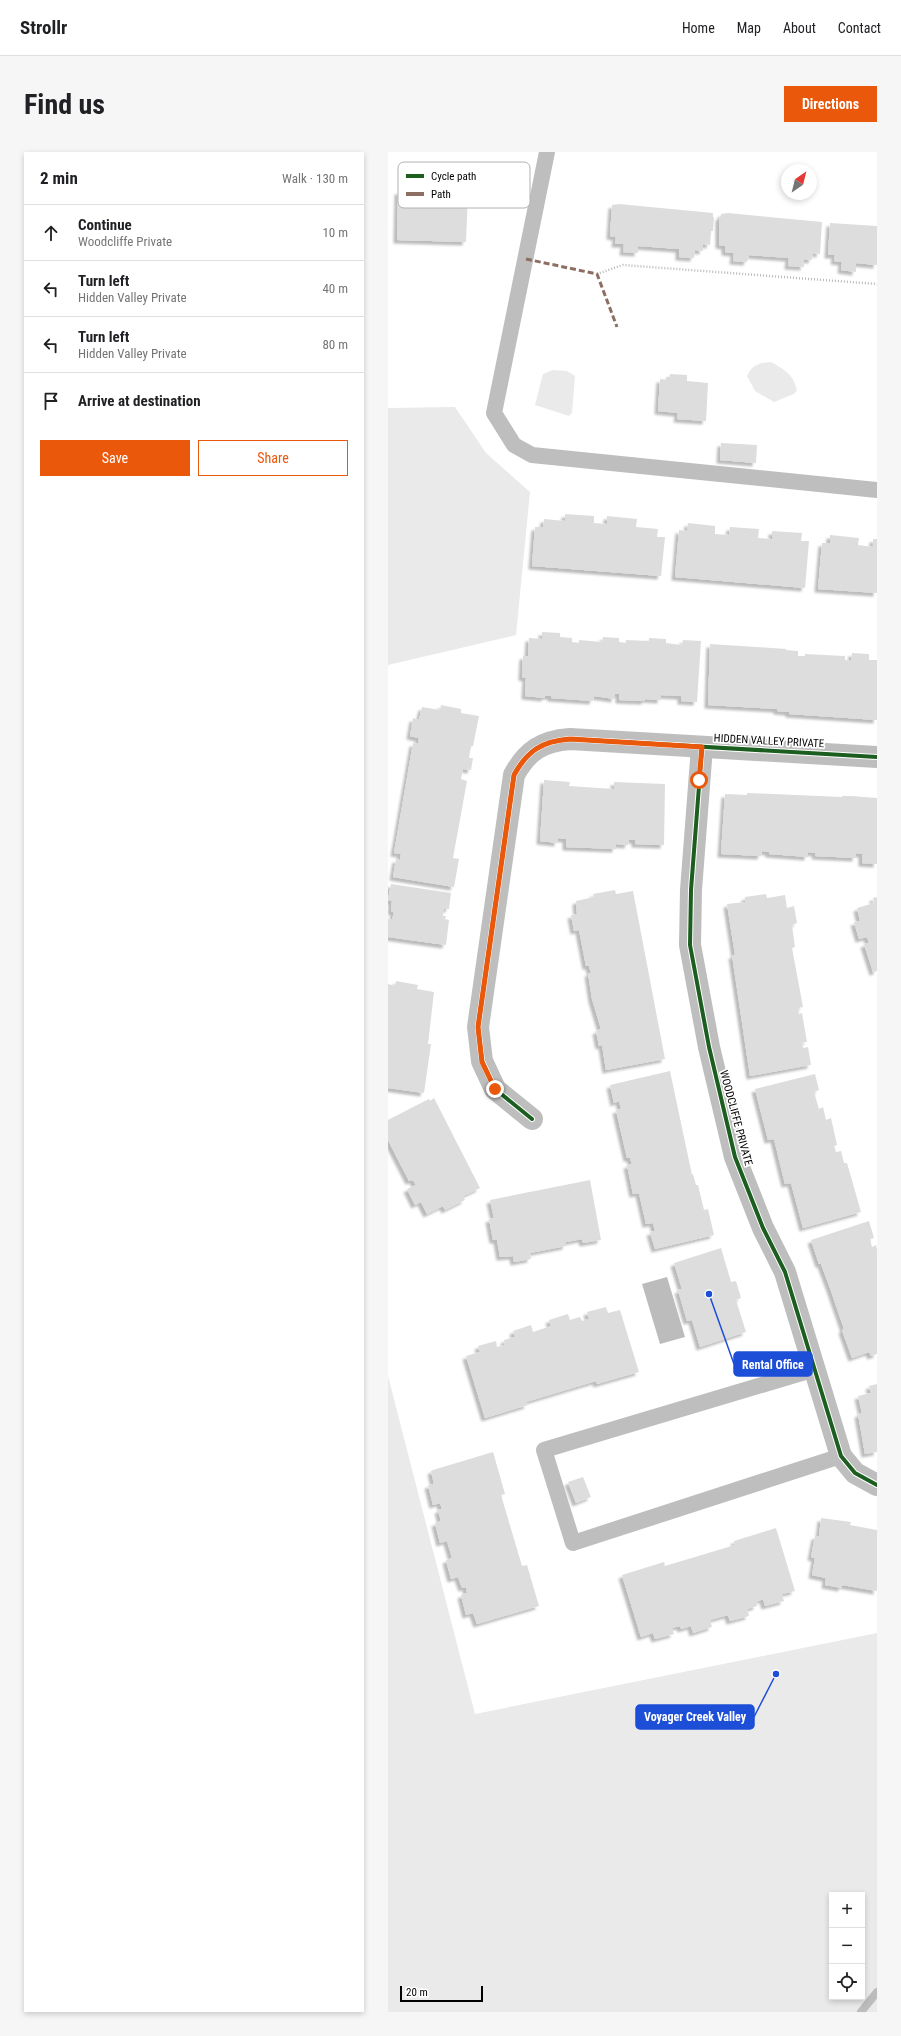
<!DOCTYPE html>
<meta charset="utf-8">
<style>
:root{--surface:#fff;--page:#f6f6f6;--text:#202124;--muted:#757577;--line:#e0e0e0;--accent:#ea580c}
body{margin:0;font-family:"Roboto Condensed",sans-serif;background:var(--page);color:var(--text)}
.controls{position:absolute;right:12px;bottom:12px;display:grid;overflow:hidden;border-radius:0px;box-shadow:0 2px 6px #0003}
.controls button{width:36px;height:36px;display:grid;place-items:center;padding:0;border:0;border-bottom:1px solid var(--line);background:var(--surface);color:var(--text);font:20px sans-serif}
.compass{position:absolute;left:393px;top:12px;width:36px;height:36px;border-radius:50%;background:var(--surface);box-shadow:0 2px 6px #0003;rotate:35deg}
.scale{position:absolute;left:12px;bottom:10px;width:83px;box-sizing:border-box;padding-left:4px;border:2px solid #000;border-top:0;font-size:11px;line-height:14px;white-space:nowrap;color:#000;-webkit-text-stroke:3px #fff;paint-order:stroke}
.stop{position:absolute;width:12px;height:12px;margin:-9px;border:3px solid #ea580c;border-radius:50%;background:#fff}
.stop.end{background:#ea580c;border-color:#fff;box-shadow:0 1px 4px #0008}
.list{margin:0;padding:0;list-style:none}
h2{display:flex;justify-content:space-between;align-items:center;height:52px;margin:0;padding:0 16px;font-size:17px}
h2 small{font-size:13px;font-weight:400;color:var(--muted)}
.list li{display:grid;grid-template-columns:26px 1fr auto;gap:12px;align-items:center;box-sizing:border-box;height:56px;padding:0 16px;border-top:1px solid var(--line)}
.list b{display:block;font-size:15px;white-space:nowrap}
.list p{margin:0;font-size:13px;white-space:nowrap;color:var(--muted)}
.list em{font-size:13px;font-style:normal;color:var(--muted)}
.actions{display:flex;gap:8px;padding:12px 16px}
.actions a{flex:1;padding:9px 0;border:1px solid var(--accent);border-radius:0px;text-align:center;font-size:14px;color:var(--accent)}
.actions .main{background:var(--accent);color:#fff}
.icon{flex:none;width:22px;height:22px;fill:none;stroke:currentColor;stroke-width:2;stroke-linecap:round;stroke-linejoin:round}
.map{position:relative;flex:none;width:489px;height:1860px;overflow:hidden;border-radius:0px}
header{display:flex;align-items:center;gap:24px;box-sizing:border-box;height:56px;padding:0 20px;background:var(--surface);border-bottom:1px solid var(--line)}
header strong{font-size:19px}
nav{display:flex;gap:22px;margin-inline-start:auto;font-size:14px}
.intro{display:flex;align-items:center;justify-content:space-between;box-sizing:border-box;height:96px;padding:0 24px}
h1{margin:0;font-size:28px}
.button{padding:10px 18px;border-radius:0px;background:var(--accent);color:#fff;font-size:14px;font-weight:700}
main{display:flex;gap:24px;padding:0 24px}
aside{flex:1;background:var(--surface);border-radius:0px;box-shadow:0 2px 6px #0003}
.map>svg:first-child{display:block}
</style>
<header>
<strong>Strollr</strong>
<nav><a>Home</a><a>Map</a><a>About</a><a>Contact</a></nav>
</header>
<div class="intro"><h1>Find us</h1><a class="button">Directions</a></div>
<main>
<aside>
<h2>2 min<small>Walk · 130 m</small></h2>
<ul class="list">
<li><svg class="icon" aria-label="ahead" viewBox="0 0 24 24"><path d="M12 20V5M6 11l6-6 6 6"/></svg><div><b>Continue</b><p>Woodcliffe Private</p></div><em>10 m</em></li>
<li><svg class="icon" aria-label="left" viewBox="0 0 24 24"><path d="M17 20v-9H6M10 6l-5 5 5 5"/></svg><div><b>Turn left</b><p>Hidden Valley Private</p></div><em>40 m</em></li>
<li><svg class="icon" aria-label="left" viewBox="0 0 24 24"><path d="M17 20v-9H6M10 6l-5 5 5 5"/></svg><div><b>Turn left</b><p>Hidden Valley Private</p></div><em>80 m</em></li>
<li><svg class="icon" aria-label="arrive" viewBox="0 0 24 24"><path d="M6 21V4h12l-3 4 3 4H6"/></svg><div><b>Arrive at destination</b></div></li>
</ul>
<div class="actions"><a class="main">Save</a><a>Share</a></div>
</aside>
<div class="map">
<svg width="489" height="1860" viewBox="0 0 489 1860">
<defs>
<filter id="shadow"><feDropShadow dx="-3.5" dy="3.5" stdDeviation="1" flood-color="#0004"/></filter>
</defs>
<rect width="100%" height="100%" fill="#fff"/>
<g fill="#eaeaea" fill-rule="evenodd">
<path d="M383 210C397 218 405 222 409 238L406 242 386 250 367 239 359 224C364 213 371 211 383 210Z"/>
<path d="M165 218 179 219 187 224 184 261 181 264 147 253 155 222Z"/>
<path d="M67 255 98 301 142 340 128 483 0 513V256Z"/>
<path d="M0 1224 87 1562 489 1481V1860H0ZM444 1743H474V1845H444Z"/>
</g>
<path fill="#bcbcbc" d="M279 1125 297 1185 272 1192 254 1132Z"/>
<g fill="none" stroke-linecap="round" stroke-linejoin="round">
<path stroke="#bcbcbc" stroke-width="8" d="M473 1860 489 1840"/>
</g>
<g fill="#ddd" filter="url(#shadow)">
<path d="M10 39 80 41 78 90 9 88Z"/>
<path d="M231 52 325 61V65H326L325 79H323L322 93 315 92V99L307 98 306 106 291 105V97L250 94V101L235 100 236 92H227L228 85 222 84 224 53Z"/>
<path d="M340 61 434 70 432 102 425 101 424 108 416 107V115L400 114 401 106 374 104 361 103 359 110 345 109 346 101 337 100V94L331 93V65H333V62Z"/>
<path d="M442 71 489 74V113L468 111V120L453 118 454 110 446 109 447 103H440Z"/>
<path d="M282 222 299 223V229L320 231 318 269 289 267 290 261 270 259 272 227 281 228Z"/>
<path d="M333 291 369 293 368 311 332 308Z"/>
<path d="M177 362 206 364V371L219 372V364L249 367 248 375 270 377 269 385H277L273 424 144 414 147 375H155L156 367 177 369Z"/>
<path d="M300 371 327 374V382L341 383 342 375 371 377 370 386 384 387V379L414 381 413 389H421L417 436 287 425 291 378 299 379Z"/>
<path d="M442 383 471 386 470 393 485 395V387H489V441L430 437 434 391H442Z"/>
<path d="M154 480 172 481V485L184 486V490L191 491V488L214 490 215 485 231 486V490L238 491V488L261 489V486L278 487V491L294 493 295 488 313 489 309 550 293 549V544L273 543V548L257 547V549L231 548V542H227V547L206 544 205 549 163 546V544H157V546L137 544 138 526 134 525 135 504H140L141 486 154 487Z"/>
<path d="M322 492 398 497V498L410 499V504H417V502L457 504V508L463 509 464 501 481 502V508H489V568L401 562V560L389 559V557L320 553Z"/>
<path d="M53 553 73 557V561L91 564 85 594H83L81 606H85L83 618 75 617 73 627 79 629 65 706 71 707 66 735 5 725 8 707 12 708 13 702 6 701 25 591 30 592 31 586 22 584 25 566 31 568 34 555 52 558Z"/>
<path d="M156 628 182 630 181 634 226 637V630L277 632 276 693 247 692V688H241L240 693 228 692V697L178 695V687L170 686V691L152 689Z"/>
<path d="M359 641 454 645V644H463L489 646V712L474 711V702L468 701V706L427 704 428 701 420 700V705L381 702V700L374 699 373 704 333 702 337 642 359 643Z"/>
<path d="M3 732 63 741 61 757H56L55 764H58L57 767 61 768 58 793 0 785V767L4 768 6 760 3 759 4 749 0 748Z"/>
<path d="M227 738 228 742 245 739 277 907 218 918 214 893 211 894 208 879 213 877 204 847 200 821H203L201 814H198L191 778 186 779 183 763 189 762 188 749 206 745 205 742Z"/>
<path d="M378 742 379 746 397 743 399 756 406 754 409 771 404 773 407 795 404 796 415 855 410 856 411 862 414 861 419 890H414L415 896 420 895 423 913 362 924 344 803H347L339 752 357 750V745Z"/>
<path d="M489 745V819L485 820 476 792 481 791 479 785 471 787 466 770 472 769 469 756 486 751 485 746Z"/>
<path d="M8 829 30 833 29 837 46 840 40 892H43L36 941 0 936V832L7 834Z"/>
<path d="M282 919 304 1023 305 1022 308 1033H310L316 1058 320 1057 326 1083 267 1097 262 1080 267 1079 265 1071 258 1072 251 1041 245 1042 239 1013 244 1012 242 1006H239L228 958 233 957 231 949 226 951 222 933Z"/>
<path d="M427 922 431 938 426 940 431 957 435 955 438 968 443 966 449 993 446 994 448 1000 453 999 456 1011H459L473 1060 415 1076 403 1031 397 1032 386 987 380 988 367 937Z"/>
<path d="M46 946 92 1036 75 1044 77 1048 57 1058 55 1054 39 1062 33 1050 27 1053 19 1037 28 1033 25 1028 21 1029 0 988V968L41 947 42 949Z"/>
<path d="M202 1028 213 1088 195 1091 194 1087 178 1090V1094L142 1101 143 1107 126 1110 125 1104 112 1105 109 1088H105L101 1067 106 1066 102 1048Z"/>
<path d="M481 1069 486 1086 482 1087 484 1095 488 1093 489 1098V1202L483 1204 481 1200 464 1206 454 1178 456 1177 442 1136 433 1112H431L423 1088Z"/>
<path d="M333 1096 343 1130 348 1129 353 1146 348 1148 358 1180 312 1195 304 1168 299 1169 290 1138 294 1137 286 1111Z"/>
<path d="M218 1155 220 1161 232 1158 251 1220 209 1232 208 1229 138 1250 140 1253 97 1266 78 1204 92 1200 90 1194 108 1189 109 1195 117 1193 116 1188 127 1185 125 1179 143 1173 145 1180 163 1174 161 1168 180 1162 182 1168 192 1165 194 1169 201 1167 199 1160Z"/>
<path d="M489 1232V1300L477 1302 470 1262 474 1261 470 1244 483 1241 481 1234Z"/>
<path d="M105 1300 117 1342 113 1343 134 1414 139 1413 151 1454 89 1472 85 1461 78 1463 73 1443 79 1441 78 1435 74 1436 70 1425 63 1427 58 1408 64 1406 59 1389 52 1391 47 1371 53 1369 50 1358 54 1357 52 1351 45 1353 40 1333 46 1332 43 1319 45 1318Z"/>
<path d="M195 1325 203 1345 188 1351 180 1330Z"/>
<path d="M433 1366 463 1370 462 1373 489 1378V1439L454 1433V1436L437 1433 438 1426 424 1423 427 1406 423 1405 427 1384H431Z"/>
<path d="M388 1376 407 1439 394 1442 396 1449 377 1454 375 1447 368 1450 369 1454 359 1457 361 1464 342 1469 340 1463 322 1468 324 1475 305 1481 303 1474 293 1477 292 1474 284 1476 286 1482 267 1487 265 1481 253 1485 234 1423 276 1410 277 1414 347 1393 346 1389Z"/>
</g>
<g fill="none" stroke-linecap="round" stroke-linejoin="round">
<path stroke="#b8b8b8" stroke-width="2.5" stroke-dasharray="1 2" stroke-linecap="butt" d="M209 122 235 113 489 132"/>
<g stroke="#bebebe" stroke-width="16">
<path d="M159 0 106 261 126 293 144 303 489 338"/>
<path d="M427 1217 156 1298 185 1391 453 1304"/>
</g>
<g stroke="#bebebe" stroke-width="22">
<path d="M314 595 303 738 302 793 321 895 347 1005 375 1076 397 1120 453 1304 467 1321 489 1333"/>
<path d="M144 967 107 937 94 909 90 875 126 623C139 599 154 589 182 587L489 605"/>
</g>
<path stroke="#8d6e63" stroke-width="3" stroke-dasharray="6 3" stroke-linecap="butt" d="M138 107 209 122 229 175"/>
<g stroke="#fff" stroke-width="6">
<g id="cycleway">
<path d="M314 595 303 738 302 793 321 895 347 1005 375 1076 397 1120 453 1304 467 1321 489 1333"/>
<path d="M144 967 107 937 94 909 90 875 126 623C139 599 154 589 182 587L489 605"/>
</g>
</g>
<use href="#cycleway" stroke="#1b5e20" stroke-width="4"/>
</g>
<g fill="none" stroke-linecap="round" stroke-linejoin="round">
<path stroke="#ea580c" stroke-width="5" d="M107 937 94 910 90 875 126 623C139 599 154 589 182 587L314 595 311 628"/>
</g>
<g text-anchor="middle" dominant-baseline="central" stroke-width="3.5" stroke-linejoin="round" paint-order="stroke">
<g font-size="11" fill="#000" stroke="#fff">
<text transform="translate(381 589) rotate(3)">HIDDEN VALLEY PRIVATE</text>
<text transform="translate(348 966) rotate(75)">WOODCLIFFE PRIVATE</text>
</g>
</g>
<rect x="10" y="10" width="132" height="46" rx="6" fill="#fff" stroke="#b2b2b2" stroke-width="1"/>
<rect x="18" y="22" width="18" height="4" fill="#1b5e20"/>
<rect x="18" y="40" width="18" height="4" fill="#8d6e63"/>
<g font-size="11" fill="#000">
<text x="43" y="28">Cycle path</text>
<text x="43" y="46">Path</text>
</g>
<path fill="none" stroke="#1d4ed8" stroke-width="1.5" d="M321 1142L346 1212M388 1522L366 1565"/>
<g fill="#1d4ed8" stroke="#fff" stroke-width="1.5">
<circle cx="321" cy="1142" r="4"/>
<circle cx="388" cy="1522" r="4"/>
</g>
<g fill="#1d4ed8" stroke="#1d4ed8" stroke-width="1.5">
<rect x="346" y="1200" width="78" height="24" rx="4"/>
<rect x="248" y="1553" width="118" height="24" rx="4"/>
</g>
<g font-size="12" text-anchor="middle" font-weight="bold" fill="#fff">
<text x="385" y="1217">Rental Office</text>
<text x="307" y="1569">Voyager Creek Valley</text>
</g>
</svg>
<div class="controls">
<button>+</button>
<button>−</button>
<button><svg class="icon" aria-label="locate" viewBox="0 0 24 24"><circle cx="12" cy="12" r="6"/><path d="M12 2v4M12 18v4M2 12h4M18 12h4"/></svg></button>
</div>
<svg class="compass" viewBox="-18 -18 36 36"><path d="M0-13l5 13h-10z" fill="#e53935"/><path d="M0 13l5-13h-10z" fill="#757577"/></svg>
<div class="scale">20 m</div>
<div class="stop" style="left:311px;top:628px"></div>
<div class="stop end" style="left:107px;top:937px"></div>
</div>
</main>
